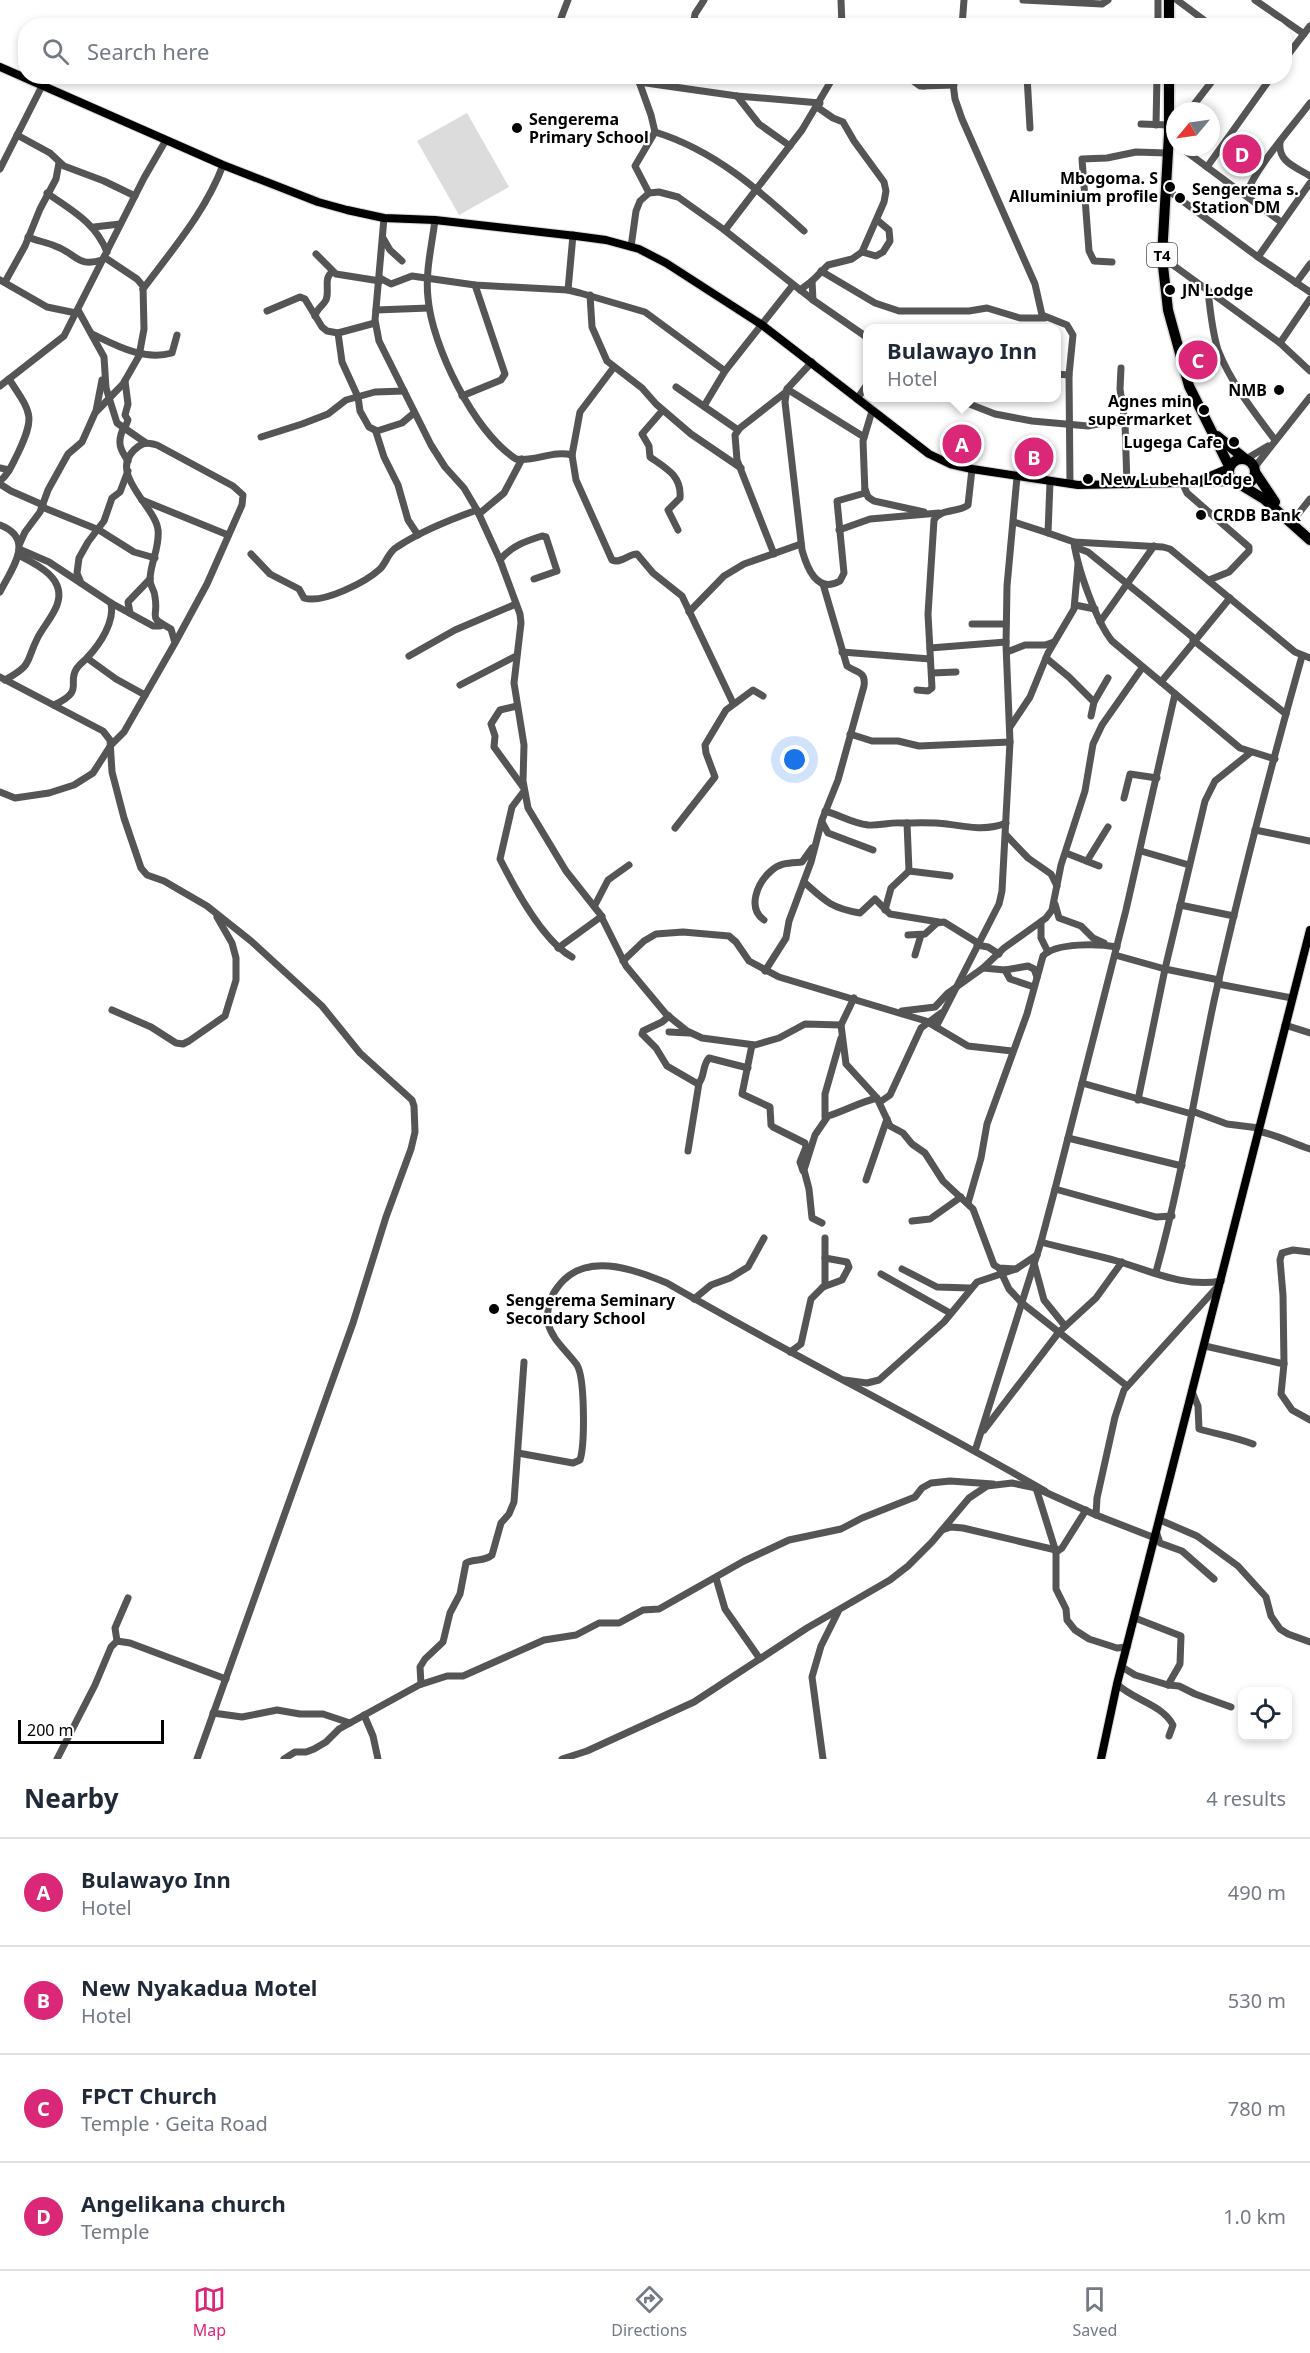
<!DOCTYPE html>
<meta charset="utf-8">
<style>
:root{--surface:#fff;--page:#f2f2f3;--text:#1f2937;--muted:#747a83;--line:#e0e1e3;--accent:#db2777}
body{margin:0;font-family:"Noto Sans",sans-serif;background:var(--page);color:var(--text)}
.controls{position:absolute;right:18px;bottom:18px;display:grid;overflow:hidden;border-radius:12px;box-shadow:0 3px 9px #0003}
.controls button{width:54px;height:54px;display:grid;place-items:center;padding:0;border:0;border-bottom:2px solid var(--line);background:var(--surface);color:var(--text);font:30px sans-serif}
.compass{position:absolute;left:1166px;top:102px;width:54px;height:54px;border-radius:50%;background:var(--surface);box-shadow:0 3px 9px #0003;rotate:241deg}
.scale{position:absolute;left:18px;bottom:15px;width:146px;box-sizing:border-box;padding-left:6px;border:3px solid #000;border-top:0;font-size:16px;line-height:21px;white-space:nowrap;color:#000;-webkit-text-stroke:4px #fff;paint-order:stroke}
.you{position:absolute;left:795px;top:760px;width:21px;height:21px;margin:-15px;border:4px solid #fff;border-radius:50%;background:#1a73e8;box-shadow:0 0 0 9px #1a73e833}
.badge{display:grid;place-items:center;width:39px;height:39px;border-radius:50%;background:var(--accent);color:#fff;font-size:20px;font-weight:700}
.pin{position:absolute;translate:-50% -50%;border:3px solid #fff;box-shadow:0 2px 6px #0006}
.popup{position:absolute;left:863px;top:324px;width:198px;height:78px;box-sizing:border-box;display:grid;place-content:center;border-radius:12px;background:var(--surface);filter:drop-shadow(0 2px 4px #0005);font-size:20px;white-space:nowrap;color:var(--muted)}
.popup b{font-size:22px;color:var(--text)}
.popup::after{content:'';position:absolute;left:50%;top:100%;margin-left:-12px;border:12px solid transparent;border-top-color:var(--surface)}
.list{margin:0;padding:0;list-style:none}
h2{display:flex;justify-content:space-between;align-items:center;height:78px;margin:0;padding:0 24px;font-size:26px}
h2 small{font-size:20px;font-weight:400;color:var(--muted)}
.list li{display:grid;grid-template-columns:39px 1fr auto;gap:18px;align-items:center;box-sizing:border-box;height:108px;padding:0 24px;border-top:2px solid var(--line)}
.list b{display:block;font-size:22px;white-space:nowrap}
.list p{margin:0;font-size:20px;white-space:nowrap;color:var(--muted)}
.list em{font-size:20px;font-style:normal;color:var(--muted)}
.icon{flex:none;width:33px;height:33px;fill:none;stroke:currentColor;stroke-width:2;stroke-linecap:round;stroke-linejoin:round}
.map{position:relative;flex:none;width:1310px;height:1759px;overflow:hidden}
.search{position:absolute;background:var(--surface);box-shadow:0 3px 9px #0003;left:18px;right:18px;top:18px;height:66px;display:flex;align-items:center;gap:15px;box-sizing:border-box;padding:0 21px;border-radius:24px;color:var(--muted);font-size:22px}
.sheet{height:510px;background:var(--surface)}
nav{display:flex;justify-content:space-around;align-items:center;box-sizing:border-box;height:84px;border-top:2px solid var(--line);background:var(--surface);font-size:16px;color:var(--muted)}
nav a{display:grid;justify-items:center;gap:3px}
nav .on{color:var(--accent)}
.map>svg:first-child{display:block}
</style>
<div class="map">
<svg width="1310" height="1759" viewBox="0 0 1310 1759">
<rect width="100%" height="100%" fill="#fff"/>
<path fill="#dcdcdc" d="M467 113 509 187 459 215 417 141Z"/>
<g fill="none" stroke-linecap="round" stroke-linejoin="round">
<g stroke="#dbdbdb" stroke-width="10">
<g id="major">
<path d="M0 67 223 165 318 202 347 210 384 218 435 220 576 236 606 240 639 249 666 263 762 325 929 454 950 464 972 469 1078 485 1233 482"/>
<path d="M1203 479 1229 468"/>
<path d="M1101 1759 1117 1684 1310 930"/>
</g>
</g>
<g stroke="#dbdbdb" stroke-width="13">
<g id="highway">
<path d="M1169 0V26"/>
<path d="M1169 76V134L1162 257 1168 310 1189 386 1229 466"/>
<path d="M1217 436 1244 458"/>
<circle cx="1242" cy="472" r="13"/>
<path d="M1255 472 1275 502"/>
<path d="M1241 485 1264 499 1310 540"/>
</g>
</g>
<g stroke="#555" stroke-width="7">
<path d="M841 0 842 26"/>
<path d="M1023 0 1102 4 1108 0"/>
<path d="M1177 0 1212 26"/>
<path d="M1255 0 1304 34"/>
<path d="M558 26 568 0"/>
<path d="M693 26 695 14 704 0"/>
<path d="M962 26 964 0"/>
<path d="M1158 26V0"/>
<path d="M1284 60 1310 26"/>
<path d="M637 76 651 115 655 132 635 166 649 193"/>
<path d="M906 76 920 86 954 85"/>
<path d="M952 76 955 99 962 119 1035 284 1042 315 1067 325 1073 335 1069 375 1070 484"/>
<path d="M1027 76 1030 128"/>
<path d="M639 82 737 96 820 103"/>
<path d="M924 86 925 76"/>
<path d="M737 96 759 124 790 146"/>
<path d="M1189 111 1216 76"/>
<path d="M1141 124 1169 125"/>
<path d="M1156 125 1157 76"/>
<path d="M655 132C714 150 759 190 804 231"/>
<path d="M17 135 50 153 64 166 104 181 135 196"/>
<path d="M1280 143C1278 162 1296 167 1310 176"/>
<path d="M1180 147 1281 222"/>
<path d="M1207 167 1272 76"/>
<path d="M0 169 42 86"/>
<path d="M1165 188 1258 257 1310 292"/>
<path d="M47 193C72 211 95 222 107 252"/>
<path d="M1246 195C1255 168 1292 127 1310 103"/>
<path d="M384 218 375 320 379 341 431 445 445 467 464 488 477 510 500 560 520 614 521 623 514 683 524 745 523 781 528 808 566 871 600 914 626 966 666 1014 687 1031 702 1038 755 1045 779 1038 805 1024 841 1025"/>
<path d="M435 220C432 245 425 272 428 298 432 346 474 432 516 459 535 462 553 450 572 455"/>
<path d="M94 227 120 224"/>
<path d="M725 230 802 130 834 76"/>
<path d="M28 237C37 241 46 242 55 246 76 253 77 268 102 260"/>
<path d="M383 238 390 250 402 261"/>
<path d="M631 247 636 211 640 201 649 193 659 192 678 197 723 229 813 300 868 338"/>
<path d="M862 252 876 256 883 252 890 241 889 230 877 220"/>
<path d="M316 254 336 274 380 281"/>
<path d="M1162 257 1280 343 1310 371"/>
<path d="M1258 257 1310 183"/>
<path d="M1112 262 1094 261 1089 251 1082 159 1107 158 1136 152 1167 153"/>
<path d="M821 271 875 303 899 311H969L987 308 1020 318H1045"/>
<path d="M380 278 391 284 412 276 475 285 568 290 580 293 645 312 725 371"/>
<path d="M0 280 47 307 76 313"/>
<path d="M812 281 813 300"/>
<path d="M5 282 25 246 40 209 56 179 59 163"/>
<path d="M1296 283 1310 264"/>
<path d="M143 289C172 250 206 211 223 165"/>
<path d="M568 290 573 235"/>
<path d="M800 290 812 281 828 265 852 259 862 252 884 202 886 191 884 182 854 141 843 122 833 118 817 107"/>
<path d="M1208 290C1210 310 1212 331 1218 350 1231 383 1254 412 1275 440"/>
<path d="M590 295 592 327 607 361 642 388 656 404 691 434 741 468"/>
<path d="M78 310 104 357 106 388 117 423 146 443"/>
<path d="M376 310 429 308"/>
<path d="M267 311 300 297 305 299 322 327 327 331 338 333 375 323"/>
<path d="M315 316C317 308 323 306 326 300 330 290 323 279 332 272"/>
<path d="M338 333 342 362 358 397 360 411 369 427 377 431 402 423 414 413"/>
<path d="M92 334C117 346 144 361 172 353L177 335"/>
<path d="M1280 343 1310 299"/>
<path d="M812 362 787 389 785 402 802 550C807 568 817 594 840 581L844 573 837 501 865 493 863 441 872 411"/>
<path d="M614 367 580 412 572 455 576 480 612 560C621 564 628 554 637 554L653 573 682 596 733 703"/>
<path d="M1121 368 1120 389 1125 423 1127 485"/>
<path d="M1056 374 1069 375"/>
<path d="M0 386 64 336 144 178 166 140"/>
<path d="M676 387 738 430"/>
<path d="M787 389 864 437"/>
<path d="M462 396 501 380 505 374 475 285"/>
<path d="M954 398 995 414 1032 421 1088 426 1108 422 1125 423"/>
<path d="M857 399 868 383"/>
<path d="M704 406 725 371 793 285"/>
<path d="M96 411 102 380"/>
<path d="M662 411 642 434 649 446 650 457C666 468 682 476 680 498L668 510 678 530"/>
<path d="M123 429C117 443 120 449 128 461"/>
<path d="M124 430 128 420 125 415 128 404 125 381"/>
<path d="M376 432 384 457 398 485 408 520 418 535"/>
<path d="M261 437 302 424 328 414 346 400 375 392 404 391"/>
<path d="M1246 459 1268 446"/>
<path d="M0 468 9 470"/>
<path d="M1254 468 1310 397"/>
<path d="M0 481C9 474 13 463 18 453 36 415 31 413 9 379"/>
<path d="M1050 482 1048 533 1074 542 1163 547 1170 549 1295 652 1310 658"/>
<path d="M1182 482 1187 493 1249 547V551L1229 572 1209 580"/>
<path d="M0 484 11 491 43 505"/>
<path d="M865 489 868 497 874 501 924 512"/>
<path d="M142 500 228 535"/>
<path d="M42 507 99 530 134 552 155 558"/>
<path d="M479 514 504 493 522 459"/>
<path d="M1014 522 1048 533"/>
<path d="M1291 523 1310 499"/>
<path d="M0 525C36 539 12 568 0 592"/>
<path d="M839 530 870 519 939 513"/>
<path d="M1074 542C1077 567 1096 621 1112 641L1240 748 1275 759"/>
<path d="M20 543 25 532 40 512 48 490 68 454 82 442 95 413 123 384 139 356 144 329 143 286 137 279 104 257"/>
<path d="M1075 547 1088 552 1195 639"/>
<path d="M19 549 49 562 111 603 153 626H160"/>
<path d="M251 554 270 574 299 589 304 598C323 604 366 582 380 569 387 562 388 552 397 547 421 531 449 520 477 510"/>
<path d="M774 554 737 460 735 435 740 428 786 392"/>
<path d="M500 560C511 546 526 541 542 536L546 537 557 571 534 579"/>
<path d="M81 583 77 573 79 558 88 542 104 521 112 498 120 492 128 471"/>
<path d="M1075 605 1095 609"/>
<path d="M689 612 724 576 744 564 801 544"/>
<path d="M130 613 128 602 150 579"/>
<path d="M1100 622 1154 546"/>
<path d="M972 624H1006"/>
<path d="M1193 640 1286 714"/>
<path d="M930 648 1006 642"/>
<path d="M842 652 930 659"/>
<path d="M1007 652 1025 645H1045L1054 642"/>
<path d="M409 656 455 630 516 604"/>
<path d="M87 658 116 679 145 695"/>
<path d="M1046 658 1069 677 1094 702 1091 716"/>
<path d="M932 673 956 672"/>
<path d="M0 677 103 731 110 740 112 772 124 818 141 868 147 875 164 881 207 906 251 941 322 1006 360 1053 412 1100 414 1106 415 1132 411 1149 386 1217 353 1323 197 1759"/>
<path d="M5 680C34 664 25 662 38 637 44 626 53 616 57 605 67 578 36 564 18 555"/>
<path d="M1161 682 1230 598"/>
<path d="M460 685 516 656"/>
<path d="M917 690 928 691 932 688 928 614 934 520C941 508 958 513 968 505L972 469"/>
<path d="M1094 702 1108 678"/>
<path d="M54 705C86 690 66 684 77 668 80 664 84 661 87 658 100 644 115 622 111 603"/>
<path d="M517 706 500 710 491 724 495 736 494 747 523 787"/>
<path d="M1010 727 1030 697 1048 653 1074 609 1078 564"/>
<path d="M850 734 872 741H898L919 746 1010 742"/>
<path d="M524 791 512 807 500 859C515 889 543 941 572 957"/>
<path d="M0 792 15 798 49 793 74 785 93 773 111 745 124 732 175 643 207 584 242 505 243 495 233 486 157 445C150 443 145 442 139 446 103 471 156 506 158 530 160 548 150 563 150 580 150 587 155 590 155 597 159 620 146 615 171 629L175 643"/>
<path d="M1124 798 1130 774 1157 778"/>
<path d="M825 811C840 815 852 823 868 825 879 826 890 822 901 823 915 823 932 822 947 824 966 827 988 831 1006 823"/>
<path d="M822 822 828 833 873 850"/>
<path d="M907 823 909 871 950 876"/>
<path d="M675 828 715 777 706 753 705 745 726 710 753 690 763 696"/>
<path d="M1255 830 1310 841"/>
<path d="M1006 835 1028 858 1051 874 1057 886"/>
<path d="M1141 851 1189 865"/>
<path d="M1066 853 1099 866"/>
<path d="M1087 861 1108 827"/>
<path d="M804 882C825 901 831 908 860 913L875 899 890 914 939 922"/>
<path d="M1055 904 1059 918 1081 926 1093 938 1104 943"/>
<path d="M595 905 608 880 629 865"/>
<path d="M1180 905 1234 916"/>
<path d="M885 910 891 888 909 871"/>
<path d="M764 920C747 908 757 883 771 871 780 862 791 863 802 862L812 848"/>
<path d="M1041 922V938L1048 952"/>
<path d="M908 935 925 934 937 923 944 922 978 943"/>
<path d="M977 945 988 947 999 954"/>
<path d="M558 948 602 916"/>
<path d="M915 955 921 935"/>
<path d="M1115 955 1165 969 1219 980"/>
<path d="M623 961 644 941 656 934 683 932 729 936 736 942 749 961 779 977 926 1021 968 1046 1012 1051"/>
<path d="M983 968 1004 948 1046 918 1052 910 1061 865 1085 791 1093 744 1102 725 1142 668"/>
<path d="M1005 970 1010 979 1034 987"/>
<path d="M765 971 786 938 789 921 811 862 822 820 838 780 864 686C866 671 857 673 847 666L823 584"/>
<path d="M1218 984 1292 998"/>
<path d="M854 998 841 1025 846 1064 877 1098 890 1126 903 1133 912 1144 925 1153 943 1181 973 1209 994 1265 999 1268 1016 1269"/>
<path d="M112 1010 151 1027 176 1043 183 1044 189 1041 225 1016 236 980V958L232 943 217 917"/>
<path d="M902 1011 935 1007 948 993 983 968 1005 970 1028 966 1034 969 1037 977"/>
<path d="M669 1016 662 1022 643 1031 642 1034 656 1048 667 1066 698 1084C705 1078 702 1065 709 1058L748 1068"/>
<path d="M1285 1025 1310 1033"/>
<path d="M936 1027 999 904 1002 891 1010 742 1006 645 1007 586 1017 477"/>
<path d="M669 1032 689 1033"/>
<path d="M752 1045 742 1094 770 1107 771 1125 773 1127 805 1143 806 1147 800 1162 803 1171"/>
<path d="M1082 1083 1192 1114"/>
<path d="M1138 1100 1165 969 1205 801 1215 781 1250 753"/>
<path d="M880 1102 890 1095 921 1028 941 1013"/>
<path d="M1192 1111 1227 1124 1259 1128"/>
<path d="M825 1117V1094L841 1038"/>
<path d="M1258 1131C1277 1135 1292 1143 1310 1149"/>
<path d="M1068 1138 1182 1166"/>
<path d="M688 1151 699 1083"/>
<path d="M866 1180 887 1119"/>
<path d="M1055 1189 1156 1217 1172 1216"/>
<path d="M968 1203 981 1158 987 1124 1027 1014 1043 956C1056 942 1100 944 1117 947"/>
<path d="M912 1221 930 1219 961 1197"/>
<path d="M822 1223 812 1218 809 1189 804 1170 815 1135 828 1116C845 1111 860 1102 877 1098"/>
<path d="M1041 1242C1066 1249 1092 1254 1117 1261 1151 1271 1185 1288 1221 1281"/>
<path d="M1310 1252 1293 1250 1282 1253 1280 1260 1283 1295 1284 1364 1281 1394 1292 1410 1310 1420"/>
<path d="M1034 1263 1044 1300 1065 1326"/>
<path d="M902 1269 937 1287 970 1288"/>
<path d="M1000 1270 1009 1289 1022 1303 1127 1386"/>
<path d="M1156 1272C1181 1183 1195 1091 1214 1001 1240 885 1270 770 1302 656"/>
<path d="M881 1274 950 1313"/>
<path d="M823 1287 842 1280 849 1267 847 1262 825 1258"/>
<path d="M694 1299 711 1285 730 1278 748 1267 764 1238"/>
<path d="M1205 1346 1284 1364"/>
<path d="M790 1352 801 1344 811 1299 825 1285V1238"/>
<path d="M844 1380 867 1383 879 1380 944 1322 977 1282 1016 1269 1037 1255"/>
<path d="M1193 1394 1198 1406 1199 1429C1217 1434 1235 1437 1253 1444"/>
<path d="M984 1430 1059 1332 1096 1298 1122 1262"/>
<path d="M975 1451 1041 1242 1055 1189 1126 910 1175 694"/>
<path d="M518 1453 573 1463 580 1460C585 1444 585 1378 577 1365 567 1351 552 1340 548 1323 546 1312 550 1297 557 1288 584 1250 632 1269 667 1283 791 1355 921 1419 1045 1491"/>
<path d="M1036 1488 1056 1552V1589L1066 1609 1067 1620 1075 1630 1089 1639 1117 1648 1127 1647"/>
<path d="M1096 1515 1097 1498 1115 1417 1124 1390 1219 1285"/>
<path d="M1160 1520 1197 1536 1238 1566 1266 1597 1271 1616 1280 1629 1288 1634 1310 1642"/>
<path d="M942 1530 951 1527 963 1528 1056 1550"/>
<path d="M1157 1534 1160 1543 1182 1551 1214 1579"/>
<path d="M1056 1552 1062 1548 1086 1510"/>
<path d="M716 1578 725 1609 760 1659"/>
<path d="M1135 1618 1181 1636 1180 1664 1168 1685"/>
<path d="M117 1641 115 1628 128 1598"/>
<path d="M1122 1667 1135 1675 1168 1685 1179 1686 1195 1694 1231 1707"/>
<path d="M421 1684 420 1667 425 1659 443 1642 450 1613 460 1594 466 1563C475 1558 484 1562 492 1555L501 1523 509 1514 514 1502 524 1362"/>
<path d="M1117 1684C1133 1700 1162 1704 1173 1725L1169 1736"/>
<path d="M213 1713 242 1717 277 1710 300 1714H323L350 1723"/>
<path d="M364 1715 373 1736 378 1759"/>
<path d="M57 1759 95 1685 111 1647 117 1641 130 1643 226 1679"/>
<path d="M284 1759 295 1752H306L314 1749 326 1742 339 1729 419 1685 447 1676H463L544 1640 576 1635 599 1623H619L643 1610 659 1609 744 1561 789 1540 841 1529 862 1518 915 1497 922 1488 931 1483 950 1481 993 1484"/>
<path d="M562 1759 587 1751 694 1702 807 1628 890 1580 908 1566 932 1542 969 1498 987 1486 1012 1483 1036 1488 1096 1515 1155 1538"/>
<path d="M823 1759 812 1677 821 1646 838 1612"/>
</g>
<use href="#major" stroke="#000" stroke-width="8"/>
<use href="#highway" stroke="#000" stroke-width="10"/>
</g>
<g fill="#000" stroke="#fff" stroke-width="2">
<circle cx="517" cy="128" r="6"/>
<circle cx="1170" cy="187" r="6"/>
<circle cx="1180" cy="198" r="6"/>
<circle cx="1170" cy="290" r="6"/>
<circle cx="1279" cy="390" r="6"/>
<circle cx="1204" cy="410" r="6"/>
<circle cx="1234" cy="442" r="6"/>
<circle cx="1088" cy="479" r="6"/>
<circle cx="1201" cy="515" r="6"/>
<circle cx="494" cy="1309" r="6"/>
</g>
<g text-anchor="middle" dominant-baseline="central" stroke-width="4.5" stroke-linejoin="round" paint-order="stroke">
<rect fill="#fff" stroke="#4c4c4c" stroke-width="1.5" x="1147" y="243" width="30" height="24" rx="4.5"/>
<g font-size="15" font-weight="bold" fill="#000">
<text x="1162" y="255">T4</text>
</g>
<g font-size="16" font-weight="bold" fill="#000" stroke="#fff" text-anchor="start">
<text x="529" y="119">Sengerema<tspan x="529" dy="18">Primary School</tspan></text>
<text x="1158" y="178" text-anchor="end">Mbogoma. S<tspan x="1158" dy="18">Alluminium profile</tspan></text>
<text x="1192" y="189">Sengerema s.<tspan x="1192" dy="18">Station DM</tspan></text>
<text x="1182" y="290">JN Lodge</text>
<text x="1267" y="390" text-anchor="end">NMB</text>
<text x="1192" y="401" text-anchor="end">Agnes min<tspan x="1192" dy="18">supermarket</tspan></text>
<text x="1222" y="442" text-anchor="end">Lugega Cafe</text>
<text x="1100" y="479">New Lubeha Lodge</text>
<text x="1213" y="515">CRDB Bank</text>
<text x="506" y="1300">Sengerema Seminary<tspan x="506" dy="18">Secondary School</tspan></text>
</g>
</g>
</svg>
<div class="controls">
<button><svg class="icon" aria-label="locate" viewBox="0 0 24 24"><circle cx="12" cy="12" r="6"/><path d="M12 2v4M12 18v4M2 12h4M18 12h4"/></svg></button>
</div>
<svg class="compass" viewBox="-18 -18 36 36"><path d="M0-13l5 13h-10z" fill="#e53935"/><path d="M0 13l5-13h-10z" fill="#747a83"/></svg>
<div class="scale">200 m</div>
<div class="you"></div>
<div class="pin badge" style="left:962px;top:444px">A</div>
<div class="popup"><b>Bulawayo Inn</b>Hotel</div>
<div class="pin badge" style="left:1034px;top:457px">B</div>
<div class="pin badge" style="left:1198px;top:360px">C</div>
<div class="pin badge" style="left:1242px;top:154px">D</div>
<div class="search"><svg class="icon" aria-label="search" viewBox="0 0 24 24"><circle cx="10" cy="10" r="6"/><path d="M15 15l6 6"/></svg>Search here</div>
</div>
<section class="sheet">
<h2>Nearby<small>4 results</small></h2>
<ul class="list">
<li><span class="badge">A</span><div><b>Bulawayo Inn</b><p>Hotel</p></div><em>490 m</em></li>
<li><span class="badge">B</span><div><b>New Nyakadua Motel</b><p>Hotel</p></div><em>530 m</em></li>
<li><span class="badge">C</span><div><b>FPCT Church</b><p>Temple · Geita Road</p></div><em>780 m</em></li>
<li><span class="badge">D</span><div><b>Angelikana church</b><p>Temple</p></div><em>1.0 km</em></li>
</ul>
</section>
<nav>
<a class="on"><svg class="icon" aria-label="map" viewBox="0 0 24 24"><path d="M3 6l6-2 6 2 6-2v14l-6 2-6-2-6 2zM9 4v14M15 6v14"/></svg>Map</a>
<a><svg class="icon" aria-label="directions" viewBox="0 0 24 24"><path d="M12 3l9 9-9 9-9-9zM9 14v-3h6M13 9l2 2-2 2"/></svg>Directions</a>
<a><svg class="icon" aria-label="saved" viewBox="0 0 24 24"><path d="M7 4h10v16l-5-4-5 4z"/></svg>Saved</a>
</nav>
